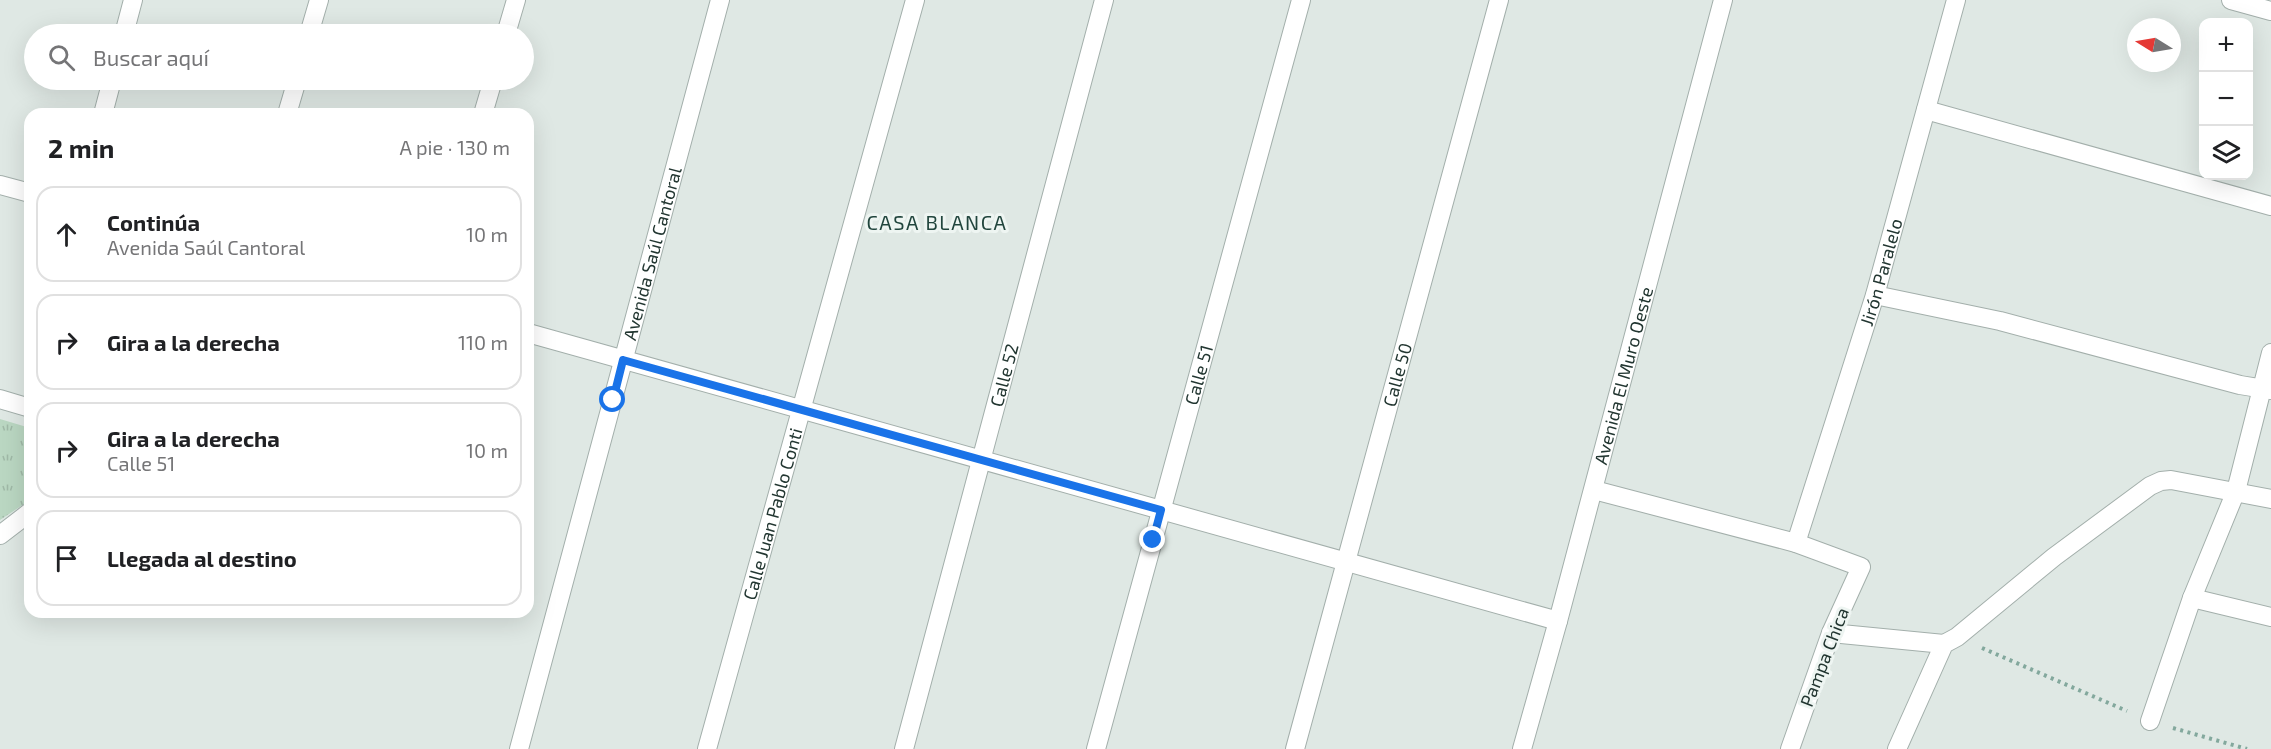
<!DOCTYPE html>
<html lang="es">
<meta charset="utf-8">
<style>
:root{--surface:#fff;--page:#f2f2f2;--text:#202124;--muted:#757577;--line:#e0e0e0}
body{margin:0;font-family:"Exo 2",sans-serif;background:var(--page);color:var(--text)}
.controls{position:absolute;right:18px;top:18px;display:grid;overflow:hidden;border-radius:12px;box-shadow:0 6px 24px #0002}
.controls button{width:54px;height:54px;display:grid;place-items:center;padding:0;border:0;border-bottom:2px solid var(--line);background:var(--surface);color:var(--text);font:30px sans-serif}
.compass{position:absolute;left:2127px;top:18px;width:54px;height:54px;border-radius:50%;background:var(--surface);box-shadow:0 6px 24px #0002;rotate:281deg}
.stop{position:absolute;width:18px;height:18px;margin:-14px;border:4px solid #1a73e8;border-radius:50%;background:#fff}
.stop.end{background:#1a73e8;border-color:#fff;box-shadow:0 2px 6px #0008}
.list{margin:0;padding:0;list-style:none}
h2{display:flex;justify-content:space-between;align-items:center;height:78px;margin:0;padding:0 24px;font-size:26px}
h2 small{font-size:20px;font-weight:400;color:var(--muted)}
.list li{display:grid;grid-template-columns:39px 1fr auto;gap:18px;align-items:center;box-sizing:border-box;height:96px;margin:0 12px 12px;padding:0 12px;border:2px solid var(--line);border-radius:18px}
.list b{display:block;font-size:22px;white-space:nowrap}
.list p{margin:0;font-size:20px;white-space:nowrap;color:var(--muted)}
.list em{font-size:20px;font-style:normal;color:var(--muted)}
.icon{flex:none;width:33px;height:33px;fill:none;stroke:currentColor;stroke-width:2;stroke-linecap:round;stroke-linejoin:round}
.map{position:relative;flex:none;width:2271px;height:749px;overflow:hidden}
.search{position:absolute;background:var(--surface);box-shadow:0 6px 24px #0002;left:24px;top:24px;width:510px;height:66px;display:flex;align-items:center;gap:15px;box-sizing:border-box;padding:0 21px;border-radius:33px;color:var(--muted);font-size:22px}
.panel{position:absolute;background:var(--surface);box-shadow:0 6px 24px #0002;left:24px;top:108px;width:510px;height:510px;border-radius:18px}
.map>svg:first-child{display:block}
</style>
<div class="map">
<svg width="2271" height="749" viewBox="0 0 2271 749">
<defs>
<pattern id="park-tufts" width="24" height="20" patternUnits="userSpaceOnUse" patternTransform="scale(1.5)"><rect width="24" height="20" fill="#bad7c2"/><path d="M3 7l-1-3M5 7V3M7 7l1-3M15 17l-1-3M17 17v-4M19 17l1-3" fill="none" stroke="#a0b9a7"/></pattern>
</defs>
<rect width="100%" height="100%" fill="#dfe8e4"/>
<path fill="url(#park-tufts)" d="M0 419 30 428V500L0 520Z"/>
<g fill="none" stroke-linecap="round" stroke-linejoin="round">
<g stroke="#a3afab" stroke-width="20">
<g id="minor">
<path d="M2231 0 2271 11"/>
<path d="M124 34 133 0"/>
<path d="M309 34 319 0"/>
<path d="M506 34 516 0"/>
<path d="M1926 110 2271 206"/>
<path d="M103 114 112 80"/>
<path d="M287 114 297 80"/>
<path d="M483 114 493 80"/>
<path d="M1875 295 2000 321 2240 385 2271 390"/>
<path d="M0 399 30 408"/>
<path d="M1594 490 1796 543 1861 567 1831 633 1790 749"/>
<path d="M0 535 30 512"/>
<path id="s1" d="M1796 543 1875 295 1956 0"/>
<path d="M2192 598 2271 617"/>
<path d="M1831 633 1944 644"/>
<path d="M2150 721 2192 598 2236 491 2271 353"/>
<path id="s2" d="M519 749 720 0"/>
<path id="s3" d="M707 749 915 0"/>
<path id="s4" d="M904 749 1104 0"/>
<path id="s5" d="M1096 749 1301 0"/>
<path id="s6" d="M1295 749 1499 0"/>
<path d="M1897 749 1944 644 1957 637 2054 557 2150 486 2161 481 2171 480 2271 499"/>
</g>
</g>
<g stroke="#a3afab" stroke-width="20">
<g id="tertiary">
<path d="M0 185 30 193"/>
<path d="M528 333 1558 621"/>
<path id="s7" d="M1522 749 1558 621 1723 0"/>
</g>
</g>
<g stroke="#83a89d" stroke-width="4" stroke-dasharray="3 4.5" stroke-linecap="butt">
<path d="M1982 648 2127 711"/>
<path d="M2173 728 2247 749"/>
</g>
<use href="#minor" stroke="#fff" stroke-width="18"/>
<use href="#tertiary" stroke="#fff" stroke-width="18"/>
</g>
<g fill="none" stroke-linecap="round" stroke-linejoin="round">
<path stroke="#1a73e8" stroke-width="8" d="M613 400 623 360 1161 510 1153 540"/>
</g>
<g text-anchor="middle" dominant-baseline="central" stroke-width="6" stroke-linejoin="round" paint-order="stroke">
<g font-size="18" fill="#223631" stroke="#eef5f2">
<text stroke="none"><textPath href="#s2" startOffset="513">Avenida Saúl Cantoral</textPath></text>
<text stroke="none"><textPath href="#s1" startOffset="284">Jirón Paralelo</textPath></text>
<text stroke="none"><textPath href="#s4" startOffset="387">Calle 52</textPath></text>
<text stroke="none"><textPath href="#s5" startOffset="388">Calle 51</textPath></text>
<text stroke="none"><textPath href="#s6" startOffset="388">Calle 50</textPath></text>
<text stroke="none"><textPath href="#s7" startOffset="387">Avenida El Muro Oeste</textPath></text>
<text stroke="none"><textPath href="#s3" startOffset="244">Calle Juan Pablo Conti</textPath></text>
<text transform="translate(1824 657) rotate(-69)">Pampa Chica</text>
</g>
<g font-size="20" letter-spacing="1.5" fill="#21453d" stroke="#eef5f2">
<text x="937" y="222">CASA BLANCA</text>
</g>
</g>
</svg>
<div class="controls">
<button>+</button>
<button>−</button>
<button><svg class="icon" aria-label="layers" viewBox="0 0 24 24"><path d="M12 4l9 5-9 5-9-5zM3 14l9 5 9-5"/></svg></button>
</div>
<svg class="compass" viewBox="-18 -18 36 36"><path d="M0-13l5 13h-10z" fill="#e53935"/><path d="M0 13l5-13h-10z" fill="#757577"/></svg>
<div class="stop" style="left:613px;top:400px"></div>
<div class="stop end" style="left:1153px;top:540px"></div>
<div class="search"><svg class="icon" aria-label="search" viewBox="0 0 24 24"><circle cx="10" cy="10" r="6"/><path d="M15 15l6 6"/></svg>Buscar aquí</div>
<section class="panel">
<h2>2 min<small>A pie · 130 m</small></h2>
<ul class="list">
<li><svg class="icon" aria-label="ahead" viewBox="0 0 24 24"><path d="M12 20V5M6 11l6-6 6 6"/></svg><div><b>Continúa</b><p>Avenida Saúl Cantoral</p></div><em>10 m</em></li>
<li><svg class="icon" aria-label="right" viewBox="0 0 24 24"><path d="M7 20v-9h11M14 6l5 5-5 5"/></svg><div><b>Gira a la derecha</b></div><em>110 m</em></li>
<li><svg class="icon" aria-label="right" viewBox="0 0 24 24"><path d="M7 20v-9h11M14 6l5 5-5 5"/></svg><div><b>Gira a la derecha</b><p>Calle 51</p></div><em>10 m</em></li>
<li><svg class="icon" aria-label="arrive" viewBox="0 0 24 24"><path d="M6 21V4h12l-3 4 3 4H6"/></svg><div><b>Llegada al destino</b></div></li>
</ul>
</section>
</div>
